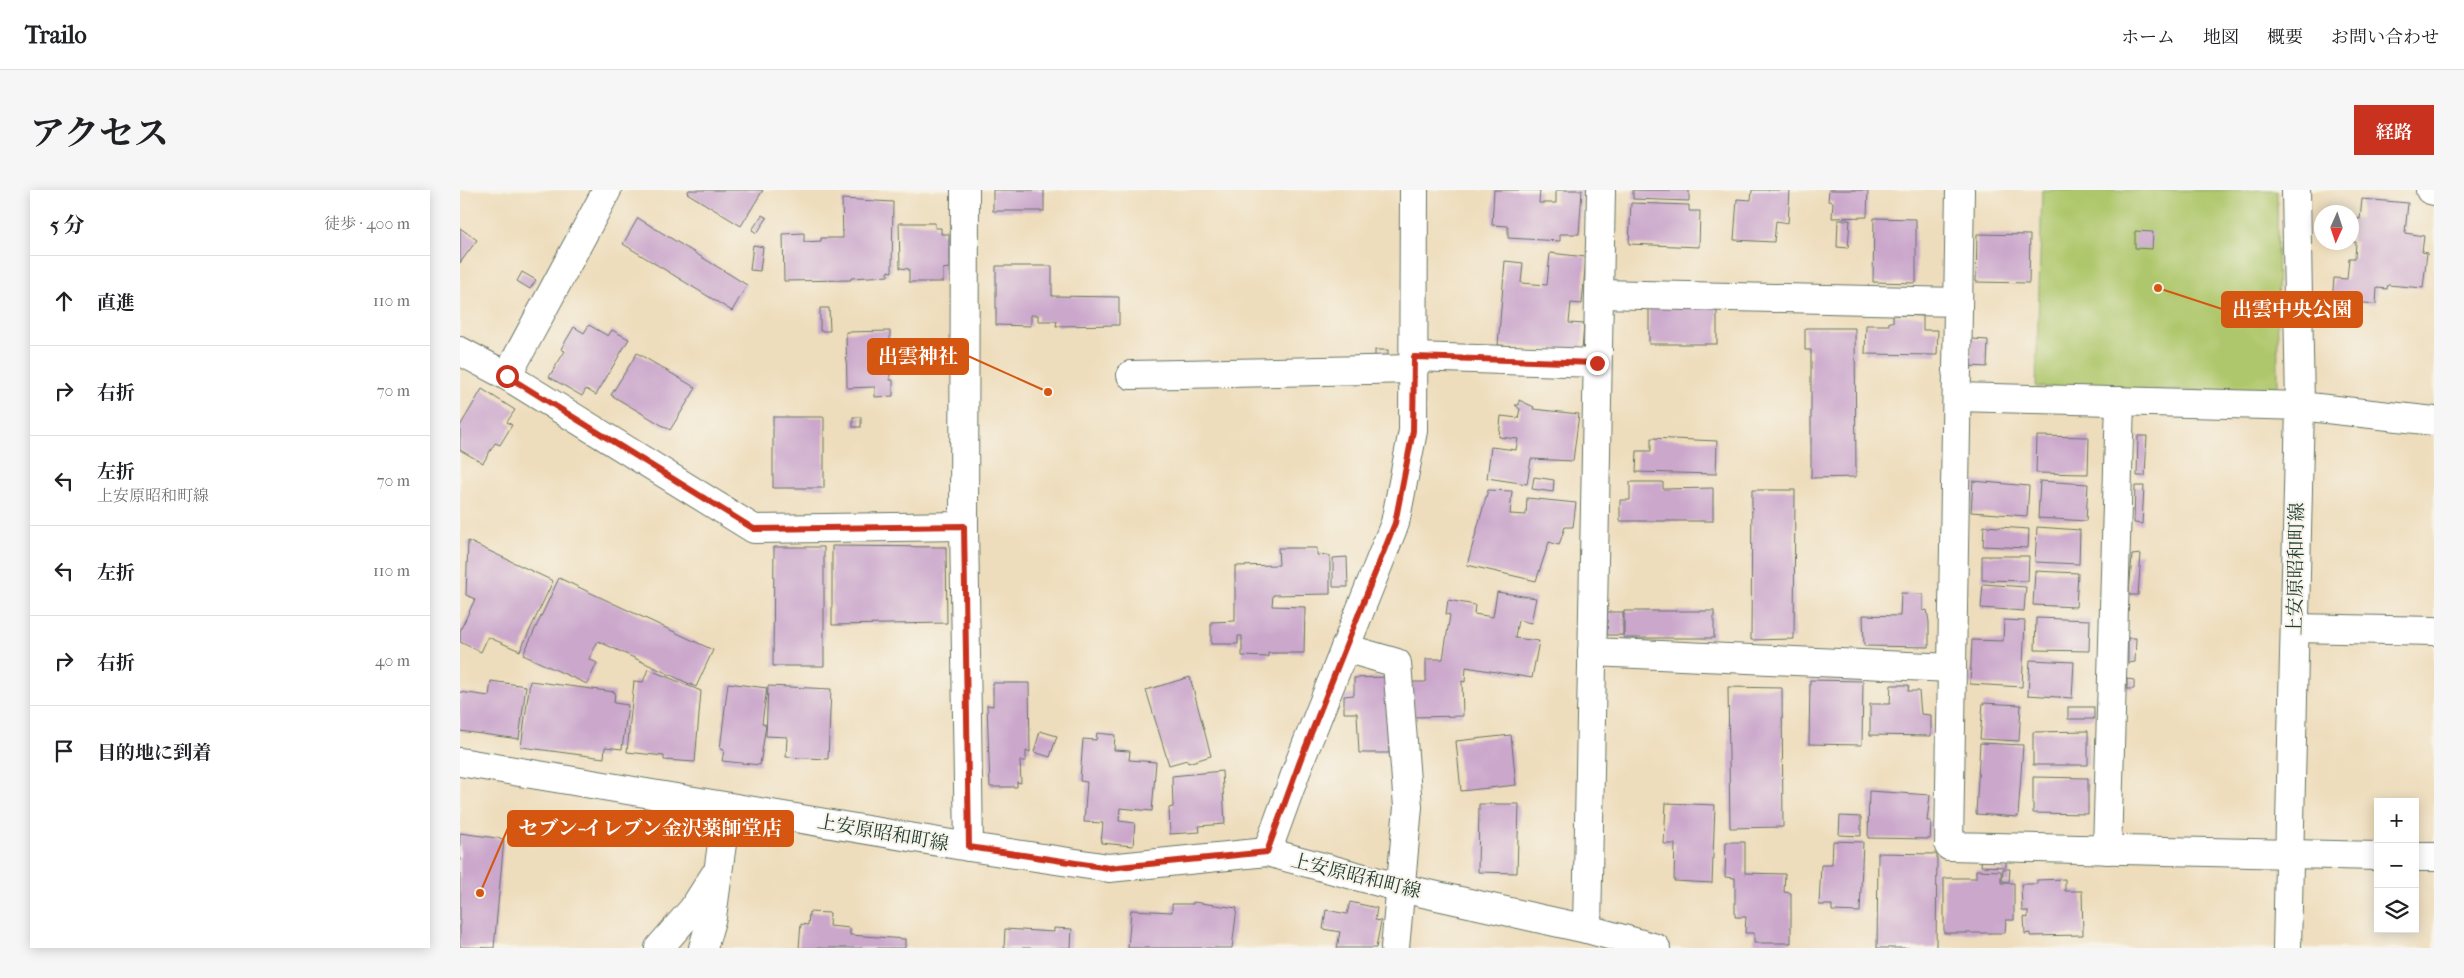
<!DOCTYPE html>
<html lang="ja">
<meta charset="utf-8">
<style>
:root{--surface:#fff;--page:#f6f6f6;--text:#202124;--muted:#757577;--line:#e0e0e0;--accent:#c8321e}
body{margin:0;font-family:"IM FELL French Canon","Noto Serif JP",serif;background:var(--page);color:var(--text)}
.controls{position:absolute;right:15px;bottom:15px;display:grid;overflow:hidden;border-radius:0px;box-shadow:0 2px 12px #0003}
.controls button{width:45px;height:45px;display:grid;place-items:center;padding:0;border:0;border-bottom:1px solid var(--line);background:var(--surface);color:var(--text);font:25px sans-serif}
.compass{position:absolute;left:1854px;top:15px;width:45px;height:45px;border-radius:50%;background:var(--surface);box-shadow:0 2px 12px #0003;rotate:183deg}
.stop{position:absolute;width:15px;height:15px;margin:-11px;border:4px solid #c8321e;border-radius:50%;background:#fff}
.stop.end{background:#c8321e;border-color:#fff;box-shadow:0 1px 5px #0008}
.list{margin:0;padding:0;list-style:none}
h2{display:flex;justify-content:space-between;align-items:center;height:65px;margin:0;padding:0 20px;font-size:21px}
h2 small{font-size:16px;font-weight:400;color:var(--muted)}
.list li{display:grid;grid-template-columns:32px 1fr auto;gap:15px;align-items:center;box-sizing:border-box;height:90px;padding:0 20px;border-top:1px solid var(--line)}
.list b{display:block;font-size:19px;white-space:nowrap}
.list p{margin:0;font-size:16px;white-space:nowrap;color:var(--muted)}
.list em{font-size:16px;font-style:normal;color:var(--muted)}
.icon{flex:none;width:28px;height:28px;fill:none;stroke:currentColor;stroke-width:2;stroke-linecap:round;stroke-linejoin:round}
.map{position:relative;flex:none;width:1974px;height:758px;overflow:hidden;border-radius:0px}
header{display:flex;align-items:center;gap:30px;box-sizing:border-box;height:70px;padding:0 25px;background:var(--surface);border-bottom:1px solid var(--line)}
header strong{font-size:24px}
nav{display:flex;gap:28px;margin-inline-start:auto;font-size:18px}
.intro{display:flex;align-items:center;justify-content:space-between;box-sizing:border-box;height:120px;padding:0 30px}
h1{margin:0;font-size:35px}
.button{padding:12px 22px;border-radius:0px;background:var(--accent);color:#fff;font-size:18px;font-weight:700}
main{display:flex;gap:30px;padding:0 30px}
aside{flex:1;background:var(--surface);border-radius:0px;box-shadow:0 2px 12px #0003}
.map>svg:first-child{display:block}
</style>
<header>
<strong>Trailo</strong>
<nav><a>ホーム</a><a>地図</a><a>概要</a><a>お問い合わせ</a></nav>
</header>
<div class="intro"><h1>アクセス</h1><a class="button">経路</a></div>
<main>
<aside>
<h2>5 分<small>徒歩 · 400 m</small></h2>
<ul class="list">
<li><svg class="icon" aria-label="ahead" viewBox="0 0 24 24"><path d="M12 20V5M6 11l6-6 6 6"/></svg><div><b>直進</b></div><em>110 m</em></li>
<li><svg class="icon" aria-label="right" viewBox="0 0 24 24"><path d="M7 20v-9h11M14 6l5 5-5 5"/></svg><div><b>右折</b></div><em>70 m</em></li>
<li><svg class="icon" aria-label="left" viewBox="0 0 24 24"><path d="M17 20v-9H6M10 6l-5 5 5 5"/></svg><div><b>左折</b><p>上安原昭和町線</p></div><em>70 m</em></li>
<li><svg class="icon" aria-label="left" viewBox="0 0 24 24"><path d="M17 20v-9H6M10 6l-5 5 5 5"/></svg><div><b>左折</b></div><em>110 m</em></li>
<li><svg class="icon" aria-label="right" viewBox="0 0 24 24"><path d="M7 20v-9h11M14 6l5 5-5 5"/></svg><div><b>右折</b></div><em>40 m</em></li>
<li><svg class="icon" aria-label="arrive" viewBox="0 0 24 24"><path d="M6 21V4h12l-3 4 3 4H6"/></svg><div><b>目的地に到着</b></div></li>
</ul>
</aside>
<div class="map">
<svg width="1974" height="758" viewBox="0 0 1974 758">
<rect width="100%" height="100%" fill="#f7f3e8"/>
<filter id="ink" filterUnits="userSpaceOnUse"><feTurbulence type="fractalNoise" baseFrequency=".02" numOctaves="2"/><feDisplacementMap in="SourceGraphic" scale="10" xChannelSelector="R" yChannelSelector="G"/><feConvolveMatrix kernelMatrix="1 2 1 2 8 2 1 2 1" color-interpolation-filters="sRGB"/></filter>
<filter id="wash" filterUnits="userSpaceOnUse"><feTurbulence type="fractalNoise" baseFrequency=".0096" numOctaves="4" result="noise"/><feDisplacementMap in="SourceGraphic" scale="20" xChannelSelector="R" yChannelSelector="G"/><feGaussianBlur stdDeviation="1.12" result="paint"/><feColorMatrix in="noise" values="0 0 0 0 0 0 0 0 0 0 0 0 0 0 0 0 0 1.4 0 .05"/><feComposite in="paint" operator="in"/></filter>
<g filter="url(#wash)">
<rect width="100%" height="100%" fill="#eeddbc"/>
<path fill="#afc76c" stroke="#678250" d="M1582 0H1817L1818 203 1576 197Z"/>
<g id="blocks">
<g fill="#cba7cc">
<path d="M229 0H303L281 36 227 3Z"/>
<rect x="533" y="0" width="51" height="21"/>
<path d="M1034 0H1080L1079 13H1096V0H1122L1119 44H1100V51L1048 48V36L1032 35Z"/>
<path d="M1173 0H1229V11L1173 9Z"/>
<path d="M1292 0H1330L1328 33 1316 31 1314 52 1274 50 1277 9 1291 10Z"/>
<path d="M1369 0H1408L1407 27 1372 28 1373 12 1368 11Z"/>
<path d="M382 9 433 12 432 82 428 81V86L391 88V90L324 91 323 44 344 43V52L361 51V48H383Z"/>
<path d="M1902 9 1948 13 1945 43 1964 46 1962 62 1967 63 1963 98 1928 95 1927 99 1917 98 1916 114 1872 110 1874 88 1887 89 1889 68H1895L1896 52H1892V28L1900 29Z"/>
<path d="M1171 13 1229 15V21H1240L1239 57 1169 54Z"/>
<path d="M302 25 307 28 297 43 292 40Z"/>
<path d="M178 28 287 95 272 121 163 54Z"/>
<path d="M1414 28 1456 29V93L1413 92Z"/>
<path d="M1378 30H1390L1388 58 1377 57Z"/>
<path d="M439 33H475V38H481V44H489V78L483 79V92H449V79L440 78Z"/>
<path d="M0 38 17 50 0 73Z"/>
<path d="M1675 41 1693 42 1692 59 1675 58Z"/>
<path d="M1517 44 1570 45 1569 93 1516 92Z"/>
<path d="M293 55 303 57 300 81 290 80Z"/>
<path d="M1090 63 1126 67 1122 114 1111 113 1109 133 1124 134 1122 161 1038 155 1045 71 1063 73 1061 93 1087 95Z"/>
<path d="M536 76H592V106L659 107V135L596 136 597 131H578V125H571V136L536 135Z"/>
<path d="M62 82 76 90 70 99 57 91Z"/>
<rect x="1189" y="116" width="68" height="38"/>
<path d="M360 118H369L370 141H360Z"/>
<path d="M1433 125 1463 126V140H1478L1477 165 1405 164 1406 135H1429V132H1433Z"/>
<path d="M129 135 148 146 152 140 169 149 136 205 126 199 122 206 89 187 105 161 101 159 114 137 124 143Z"/>
<path d="M1345 138H1395L1396 287 1351 288V160H1345Z"/>
<path d="M430 141V190H433V206L415 207V197L387 198 386 142Z"/>
<path d="M1512 149 1528 150 1527 177 1510 176Z"/>
<rect x="915" y="160" width="13" height="11"/>
<path d="M177 163 236 198 210 240 151 205Z"/>
<path d="M22 199 55 220 47 232 52 235 40 255 35 253 23 273 0 260V236Z"/>
<path d="M1059 210 1074 217 1073 219 1119 224 1113 271 1071 269 1067 294 1027 288 1031 257 1056 260 1058 249 1039 247 1041 226 1058 228 1060 219 1055 215H1059Z"/>
<rect x="313" y="227" width="51" height="71"/>
<rect x="393" y="227" width="8" height="10"/>
<path d="M1577 246 1629 247 1628 284 1576 283Z"/>
<path d="M1678 246H1687L1685 286H1677Z"/>
<path d="M1191 248 1257 251 1256 284 1176 282 1177 261H1191Z"/>
<path d="M1074 287 1094 290 1093 302 1072 299Z"/>
<path d="M1513 291 1569 296 1567 326 1511 322Z"/>
<path d="M1580 291 1628 294 1626 331 1578 328Z"/>
<path d="M1170 292H1203V299L1253 298V331H1160V310H1170Z"/>
<path d="M1675 296H1684L1682 334 1674 333Z"/>
<path d="M1028 300 1052 301 1050 324 1066 325 1067 308 1116 313 1113 337H1105L1099 355 1089 352 1076 391 1007 375Z"/>
<path d="M1292 300H1335L1334 449 1291 450Z"/>
<path d="M1524 336 1569 339 1568 358 1523 356Z"/>
<path d="M1577 337 1620 340 1619 374 1575 372Z"/>
<path d="M8 351 93 391 60 461 28 447 21 462 0 452V441L15 409 6 405Z"/>
<path d="M372 356 486 357 487 433 372 435Z"/>
<path d="M314 357H364V476H313Z"/>
<path d="M818 358H857V365L870 366V404L813 405 812 416 845 417 844 463H808V467L782 466V446H778V454H751V432L775 431V376L819 375Z"/>
<path d="M1681 364 1678 405H1669L1672 365Z"/>
<path d="M1522 366H1569L1568 391 1522 390Z"/>
<path d="M887 367 888 397H873V368Z"/>
<path d="M1575 381 1618 383 1616 417 1573 415Z"/>
<path d="M99 388 253 460 236 497 138 451 129 469 137 473 127 494 63 465Z"/>
<path d="M1523 394 1566 397 1564 421 1521 418Z"/>
<path d="M1037 402 1076 408 1071 433 1058 430 1055 448 1079 451 1072 488 1006 477 1005 492 1002 491 1003 526 953 527 952 492H966V469H983L990 425 986 424 988 410 1015 415 1014 424 1033 427Z"/>
<path d="M1441 403 1463 404V421L1467 420 1469 432V457L1404 456 1403 425 1440 426Z"/>
<rect x="1164" y="421" width="90" height="27"/>
<rect x="1147" y="422" width="16" height="23"/>
<path d="M1576 428 1630 430 1629 461 1575 460Z"/>
<path d="M1544 430 1565 431 1562 497 1510 494 1512 450 1543 451Z"/>
<path d="M1668 448H1676L1675 472 1668 473Z"/>
<path d="M1570 470 1614 472 1612 508 1568 505Z"/>
<path d="M188 479 241 501 235 572 204 570V566L167 562 174 491 183 492Z"/>
<path d="M730 487 751 566 728 573 727 570 709 575 686 500Z"/>
<path d="M927 487 929 563H899L897 523H884V506L894 505V488Z"/>
<path d="M1667 489 1674 490V499H1667Z"/>
<path d="M1350 490 1403 491 1402 555 1349 554Z"/>
<path d="M31 491 66 496 59 549 0 541V502L29 506Z"/>
<path d="M70 491 155 502 154 513 168 515 162 559 145 557 144 568 61 557Z"/>
<path d="M268 493 307 498 302 533 306 535 300 575 262 571 264 560 260 559Z"/>
<path d="M533 493H569L570 562 566 561V571H560L561 593 557 592V597H530L527 515 533 516Z"/>
<path d="M1431 495H1449L1448 501H1459L1461 524 1471 525V546L1410 545V514H1430Z"/>
<path d="M308 496 371 499 368 569 326 567 327 547 306 546Z"/>
<path d="M1268 497 1322 498 1323 637 1270 638Z"/>
<path d="M1523 513 1561 515 1559 551 1520 549Z"/>
<rect x="1608" y="517" width="26" height="12"/>
<path d="M580 541 597 546 590 567 574 562Z"/>
<path d="M1628 541V575H1573V542Z"/>
<path d="M637 543 655 545 654 560 670 561 669 570 696 572 692 621 660 618 659 631 675 633 673 656 641 653 643 633 624 632 627 592 620 591 623 549 636 550Z"/>
<path d="M1051 545 1056 595 1001 601 996 551Z"/>
<path d="M1520 553 1563 555 1558 627 1516 624Z"/>
<path d="M762 581 765 634 739 636 740 642 710 644 709 618 713 617 712 586Z"/>
<path d="M1573 587 1628 588V624L1573 623Z"/>
<path d="M1409 601 1470 605 1467 631H1471L1470 649 1408 648Z"/>
<path d="M1206 613 1255 615 1252 693 1214 691 1215 654H1204Z"/>
<path d="M1019 614H1059L1057 683 1018 682Z"/>
<path d="M1380 626 1401 627V646L1379 645Z"/>
<path d="M0 643 44 649 34 758 0 757Z"/>
<path d="M1373 651 1403 652 1400 722 1372 721V715H1359L1361 675H1372Z"/>
<path d="M1266 652H1285V683L1325 684 1324 702 1331 703V753H1294V743H1285L1286 727H1275V688L1265 687Z"/>
<path d="M1522 662 1546 663V677L1521 676Z"/>
<path d="M1418 663 1477 664 1476 758H1417Z"/>
<path d="M1543 679H1550L1549 692 1542 691Z"/>
<path d="M1516 680 1541 681V693H1554V730H1546L1545 743H1484V688H1516Z"/>
<path d="M1605 689V701H1622L1623 745 1570 746V743L1565 744 1564 727 1568 728V721H1562L1561 694H1577V690Z"/>
<path d="M733 712 777 718 772 758H668L671 720 712 722V714H733Z"/>
<path d="M890 712 917 718 915 730 921 731 916 758H877L880 742 863 739 866 720 887 724Z"/>
<path d="M349 722 370 723 369 736 390 738V745L445 749V758H339L341 734 348 735Z"/>
<path d="M594 738 612 739 611 758H544L545 739 594 742Z"/>
</g>
</g>
</g>
<g filter="url(#ink)">
<use href="#blocks" fill-opacity="0" stroke="#677564" stroke-width="1"/>
<g fill="none" stroke-linecap="round" stroke-linejoin="round">
<g stroke="#677564" stroke-width="30">
<g id="minor">
<path d="M505 0 504 336 509 657"/>
<path d="M1500 0 1489 656 1918 666"/>
<path d="M1970 0 1974 1"/>
<path d="M1139 104 1498 112"/>
<path d="M0 161 47 186 294 339 504 336"/>
<path d="M954 167 1137 173"/>
<path d="M671 185 954 179"/>
<path d="M47 186 147 0"/>
<path d="M1497 207 1840 216 1974 231"/>
<path d="M1835 438 1974 441"/>
<path d="M885 458 937 473 948 617 935 758"/>
<path d="M1132 462 1492 478"/>
<path d="M1647 660 1660 211"/>
<path d="M807 662 840 571 935 333 953 241 954 0"/>
<path d="M1955 667H1974"/>
<path d="M1127 739 1141 0"/>
<path d="M199 758 233 719 254 686"/>
<path d="M243 758 252 727 267 617"/>
</g>
</g>
<g stroke="#677564" stroke-width="30">
<g id="major">
<path d="M0 572 509 657 649 678 807 662 941 698 1127 739 1196 758"/>
<path d="M1827 758 1840 216 1836 0"/>
</g>
</g>
<use href="#minor" stroke="#fff" stroke-width="28"/>
<use href="#major" stroke="#fff" stroke-width="28"/>
</g>
</g>
<g fill="none" stroke-linecap="round" stroke-linejoin="round" filter="url(#ink)">
<path stroke="#c8321e" stroke-width="6" d="M47 186 294 339 504 336 509 657 649 678 807 662 840 571 935 333 953 241 954 167 1137 173"/>
</g>
<g text-anchor="middle" dominant-baseline="central" stroke-width="4" stroke-linejoin="round" paint-order="stroke">
<g font-size="19" fill="#1f3d34" stroke="#f7f3e8">
<text transform="translate(1836 379) rotate(-89)">上安原昭和町線</text>
<text transform="translate(423 643) rotate(10)">上安原昭和町線</text>
<text transform="translate(896 686) rotate(14)">上安原昭和町線</text>
</g>
</g>
<path fill="none" stroke="#d45610" stroke-width="2" d="M1698 98L1762 119M588 202L508 166M20 703L48 638"/>
<g fill="#d45610" stroke="#f7f3e8" stroke-width="2">
<circle cx="1698" cy="98" r="5"/>
<circle cx="588" cy="202" r="5"/>
<circle cx="20" cy="703" r="5"/>
</g>
<g fill="#d45610" stroke="#d45610" stroke-width="2">
<rect x="1762" y="102" width="140" height="35" rx="5"/>
<rect x="408" y="149" width="100" height="35" rx="5"/>
<rect x="48" y="621" width="285" height="35" rx="5"/>
</g>
<g font-size="20" text-anchor="middle" font-weight="bold" fill="#fff">
<text x="1832" y="126">出雲中央公園</text>
<text x="458" y="173">出雲神社</text>
<text x="190" y="645">セブン-イレブン金沢薬師堂店</text>
</g>
</svg>
<div class="controls">
<button>+</button>
<button>−</button>
<button><svg class="icon" aria-label="layers" viewBox="0 0 24 24"><path d="M12 4l9 5-9 5-9-5zM3 14l9 5 9-5"/></svg></button>
</div>
<svg class="compass" viewBox="-18 -18 36 36"><path d="M0-13l5 13h-10z" fill="#e53935"/><path d="M0 13l5-13h-10z" fill="#757577"/></svg>
<div class="stop" style="left:47px;top:186px"></div>
<div class="stop end" style="left:1137px;top:173px"></div>
</div>
</main>
